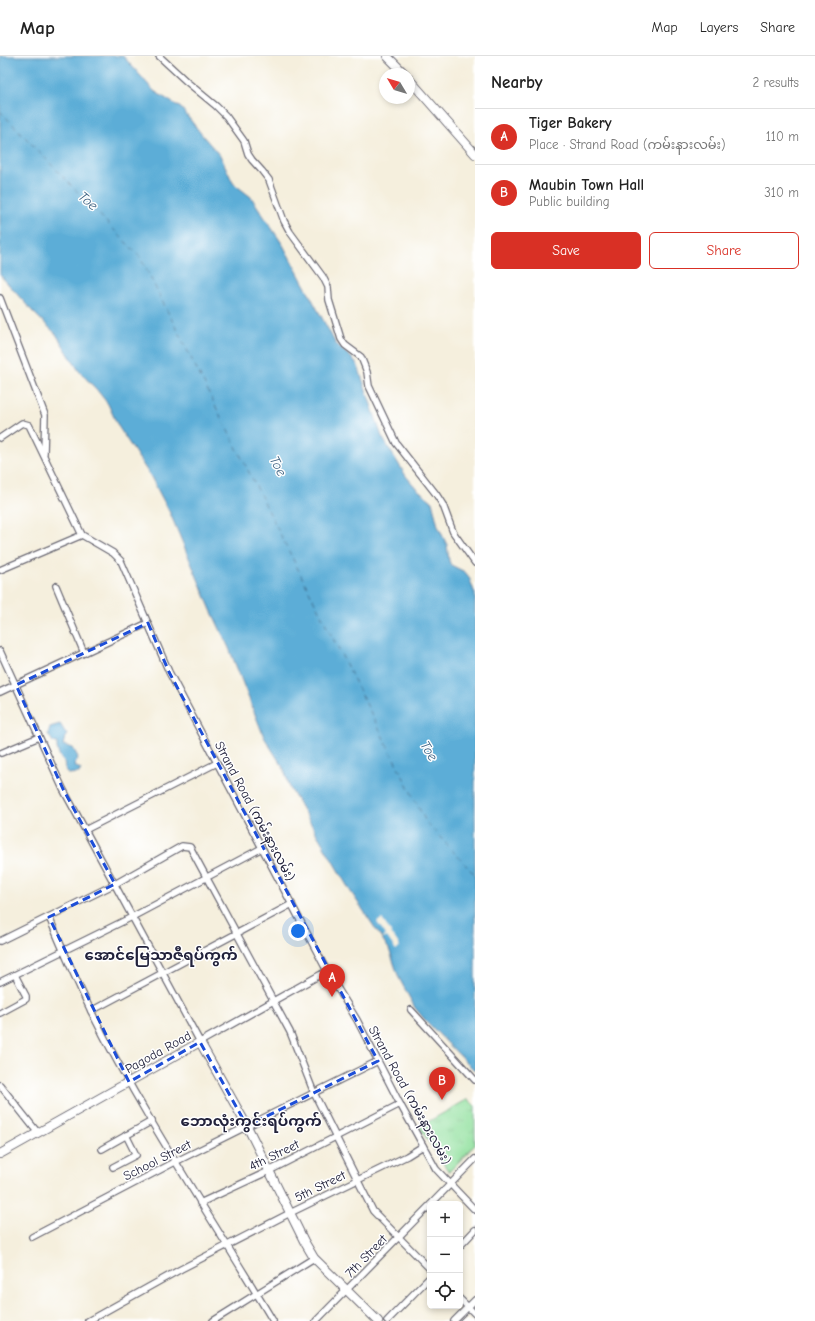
<!DOCTYPE html>
<meta charset="utf-8">
<style>
:root{--surface:#fff;--page:#f6f6f6;--text:#222;--muted:#767676;--line:#e0e0e0;--accent:#d93025}
body{margin:0;font-family:"Comic Neue","Noto Sans Myanmar",sans-serif;background:var(--page);color:var(--text)}
.controls{position:absolute;right:12px;bottom:12px;display:grid;overflow:hidden;border-radius:6px;box-shadow:0 2px 6px #0003}
.controls button{width:36px;height:36px;display:grid;place-items:center;padding:0;border:0;border-bottom:1px solid var(--line);background:var(--surface);color:var(--text);font:20px sans-serif}
.compass{position:absolute;left:379px;top:12px;width:36px;height:36px;border-radius:50%;background:var(--surface);box-shadow:0 2px 6px #0003;rotate:308deg}
.you{position:absolute;left:298px;top:875px;width:14px;height:14px;margin:-10px;border:3px solid #fff;border-radius:50%;background:#1a73e8;box-shadow:0 0 0 6px #1a73e833}
.badge{display:grid;place-items:center;width:26px;height:26px;border-radius:50%;background:var(--accent);color:#fff;font-size:13px;font-weight:700}
.pin{position:absolute;translate:-50% -33px;filter:drop-shadow(0 1px 2px #0008)}
.pin::after{content:'';position:absolute;top:21px;width:14px;height:12px;background:inherit;clip-path:polygon(0 0,100% 0,50% 100%)}
.list{margin:0;padding:0;list-style:none}
h2{display:flex;justify-content:space-between;align-items:center;height:52px;margin:0;padding:0 16px;font-size:17px}
h2 small{font-size:13px;font-weight:400;color:var(--muted)}
.list li{display:grid;grid-template-columns:26px 1fr auto;gap:12px;align-items:center;box-sizing:border-box;height:56px;padding:0 16px;border-top:1px solid var(--line)}
.list b{display:block;font-size:15px;white-space:nowrap}
.list p{margin:0;font-size:13px;white-space:nowrap;color:var(--muted)}
.list em{font-size:13px;font-style:normal;color:var(--muted)}
.actions{display:flex;gap:8px;padding:12px 16px}
.actions a{flex:1;padding:9px 0;border:1px solid var(--accent);border-radius:6px;text-align:center;font-size:14px;color:var(--accent)}
.actions .main{background:var(--accent);color:#fff}
.icon{flex:none;width:22px;height:22px;fill:none;stroke:currentColor;stroke-width:2;stroke-linecap:round;stroke-linejoin:round}
.map{position:relative;flex:none;width:475px;height:1265px;overflow:hidden}
header{display:flex;align-items:center;gap:24px;box-sizing:border-box;height:56px;padding:0 20px;background:var(--surface);border-bottom:1px solid var(--line)}
header strong{font-size:19px}
nav{display:flex;gap:22px;margin-inline-start:auto;font-size:14px}
main{display:flex}
aside{flex:1;background:var(--surface)}
.map>svg:first-child{display:block}
</style>
<header>
<strong>Map</strong>
<nav><a>Map</a><a>Layers</a><a>Share</a></nav>
</header>
<main>
<div class="map">
<svg width="475" height="1265" viewBox="0 0 475 1265">
<defs>
<pattern id="park-tufts" width="24" height="20" patternUnits="userSpaceOnUse"><rect width="24" height="20" fill="#91e09e"/><path d="M3 7l-1-3M5 7V3M7 7l1-3M15 17l-1-3M17 17v-4M19 17l1-3" fill="none" stroke="#7dc089"/></pattern>
</defs>
<rect width="100%" height="100%" fill="#fff"/>
<filter id="ink" filterUnits="userSpaceOnUse"><feTurbulence type="fractalNoise" baseFrequency=".025" numOctaves="2"/><feDisplacementMap in="SourceGraphic" scale="8" xChannelSelector="R" yChannelSelector="G"/><feConvolveMatrix kernelMatrix="1 2 1 2 8 2 1 2 1" color-interpolation-filters="sRGB"/></filter>
<filter id="wash" filterUnits="userSpaceOnUse"><feTurbulence type="fractalNoise" baseFrequency=".012" numOctaves="4" result="noise"/><feDisplacementMap in="SourceGraphic" scale="16" xChannelSelector="R" yChannelSelector="G"/><feGaussianBlur stdDeviation="0.9" result="paint"/><feColorMatrix in="noise" values="0 0 0 0 0 0 0 0 0 0 0 0 0 0 0 0 0 1.4 0 .05"/><feComposite in="paint" operator="in"/></filter>
<g filter="url(#wash)">
<rect width="100%" height="100%" fill="#f5efdd"/>
<path fill="url(#park-tufts)" stroke="#5a816c" d="M468 1043 475 1050V1089L449 1116 419 1071Z"/>
<g fill="#5cadd7" stroke="#3f6889">
<path d="M0 0H123L154 35 181 52 203 80 221 101 233 127 251 141 283 189 336 288 355 305 358 310 382 381 406 420 417 433 432 445 438 470 447 489 449 505 451 509 465 516 469 521 475 538V1015L425 964 415 952 399 922 389 893 349 833 290 732 284 713 264 681 229 592 211 554 170 457 151 421 118 370 108 348 97 334 79 315 56 278 33 256 0 219Z"/>
<path d="M60 668 67 679 65 681 63 689 73 692 78 701 74 710 81 713 79 717 68 718 65 712 64 706C60 703 56 693 57 687L53 686 48 678 50 671Z"/>
</g>
<path fill="#f5efdd" d="M382 863 400 890 396 894 387 881 383 883 382 882 386 879 377 866Z"/>
<g fill="none" stroke-linecap="round" stroke-linejoin="round">
<path stroke="#3c6181" stroke-width="1" stroke-dasharray="5 4" stroke-linecap="butt" d="M0 55 140 201 426 766 475 819"/>
</g>
</g>
<g filter="url(#ink)">
<g fill="none" stroke-linecap="round" stroke-linejoin="round">
<g stroke="#6c6a74" stroke-width="8">
<g id="minor">
<path d="M159 0 187 26 216 50 226 60 244 85 248 98 252 104 262 115 269 124 284 165 290 176 323 221 328 231 329 244 341 283 345 289 361 301 367 316 369 330 396 387 436 438 443 449 453 476 475 507"/>
<path d="M0 242 45 359 44 397"/>
<path d="M0 382 22 367 29 369 82 479 113 497 121 505 169 616 327 915 357 964 400 1048 436 1113 475 1154"/>
<path d="M0 514 82 479"/>
<path d="M56 530 84 597"/>
<path d="M0 595 63 733 200 986 327 915"/>
<path d="M0 636 148 567"/>
<path d="M1 697 39 681"/>
<path d="M85 774 217 707"/>
<path d="M49 861C62 892 76 924 91 955 144 1062 212 1162 273 1265"/>
<path d="M0 885 115 828 182 790 190 791 290 976 314 1037 373 1155 430 1213"/>
<path d="M0 926 132 861 262 792"/>
<path d="M411 954 475 1024"/>
<path d="M91 955 292 848"/>
<path d="M0 957 26 943V940L15 919"/>
<path d="M0 1029 38 1077"/>
<path d="M102 1093 152 1065"/>
<path d="M113 1111 136 1099 126 1079"/>
<path d="M200 1147 269 1115 400 1048"/>
<path d="M431 1148 475 1103"/>
<path d="M32 1181 175 1106 378 1005"/>
<path d="M460 1190 475 1174"/>
<path d="M460 1243 475 1258"/>
<path d="M88 1265 181 1213 290 1157 407 1100 423 1090"/>
<path d="M213 1265 314 1202"/>
<path d="M316 1265 430 1149"/>
<path d="M387 1265 430 1221"/>
<path d="M454 1265 475 1244"/>
</g>
</g>
<g stroke="#6c6a74" stroke-width="10">
<path id="secondary" d="M0 1098 200 986 247 1070 304 1185 314 1202 378 1265"/>
</g>
<g stroke="#6c6a74" stroke-width="10">
<g id="primary">
<path d="M387 0 405 18"/>
<path d="M409 23 475 98"/>
</g>
</g>
<use href="#minor" stroke="#fff" stroke-width="5.5"/>
<use href="#secondary" stroke="#fff" stroke-width="8"/>
<use href="#primary" stroke="#fff" stroke-width="8"/>
</g>
</g>
<path fill="none" stroke="#1d4ed8" stroke-width="3" stroke-dasharray="8 5" stroke-linejoin="round" d="M148 567 169 616 378 1005 247 1070 200 986 129 1026 49 861 115 828 63 733 16 629Z"/>
<g text-anchor="middle" dominant-baseline="central" stroke-width="3" stroke-linejoin="round" paint-order="stroke">
<g font-size="13" fill="#22223b" stroke="#fff">
<text transform="translate(255 755) rotate(62)">Strand Road (ကမ်းနားလမ်း)</text>
<text transform="translate(158 996) rotate(-29)">Pagoda Road</text>
<text transform="translate(410 1039) rotate(61)">Strand Road (ကမ်းနားလမ်း)</text>
<text transform="translate(274 1099) rotate(-26)">4th Street</text>
<text transform="translate(157 1104) rotate(-27)">School Street</text>
<text transform="translate(320 1130) rotate(-26)">5th Street</text>
<text transform="translate(366 1200) rotate(-46)">7th Street</text>
</g>
<g font-size="14" font-style="italic" fill="#3c6181" stroke="#fff">
<text transform="translate(88 145) rotate(41)">Toe</text>
<text transform="translate(278 410) rotate(63)">Toe</text>
<text transform="translate(429 695) rotate(59)">Toe</text>
</g>
<g font-size="15" font-weight="bold" fill="#22223b" stroke="#fff">
<text x="161" y="899">အောင်မြေသာဇီရပ်ကွက်</text>
<text x="251" y="1065">ဘောလုံးကွင်းရပ်ကွက်</text>
</g>
</g>
</svg>
<div class="controls">
<button>+</button>
<button>−</button>
<button><svg class="icon" aria-label="locate" viewBox="0 0 24 24"><circle cx="12" cy="12" r="6"/><path d="M12 2v4M12 18v4M2 12h4M18 12h4"/></svg></button>
</div>
<svg class="compass" viewBox="-18 -18 36 36"><path d="M0-13l5 13h-10z" fill="#e53935"/><path d="M0 13l5-13h-10z" fill="#767676"/></svg>
<div class="you"></div>
<div class="pin badge" style="left:332px;top:941px">A</div>
<div class="pin badge" style="left:442px;top:1044px">B</div>
</div>
<aside>
<h2>Nearby<small>2 results</small></h2>
<ul class="list">
<li><span class="badge">A</span><div><b>Tiger Bakery</b><p>Place · Strand Road (ကမ်းနားလမ်း)</p></div><em>110 m</em></li>
<li><span class="badge">B</span><div><b>Maubin Town Hall</b><p>Public building</p></div><em>310 m</em></li>
</ul>
<div class="actions"><a class="main">Save</a><a>Share</a></div>
</aside>
</main>
